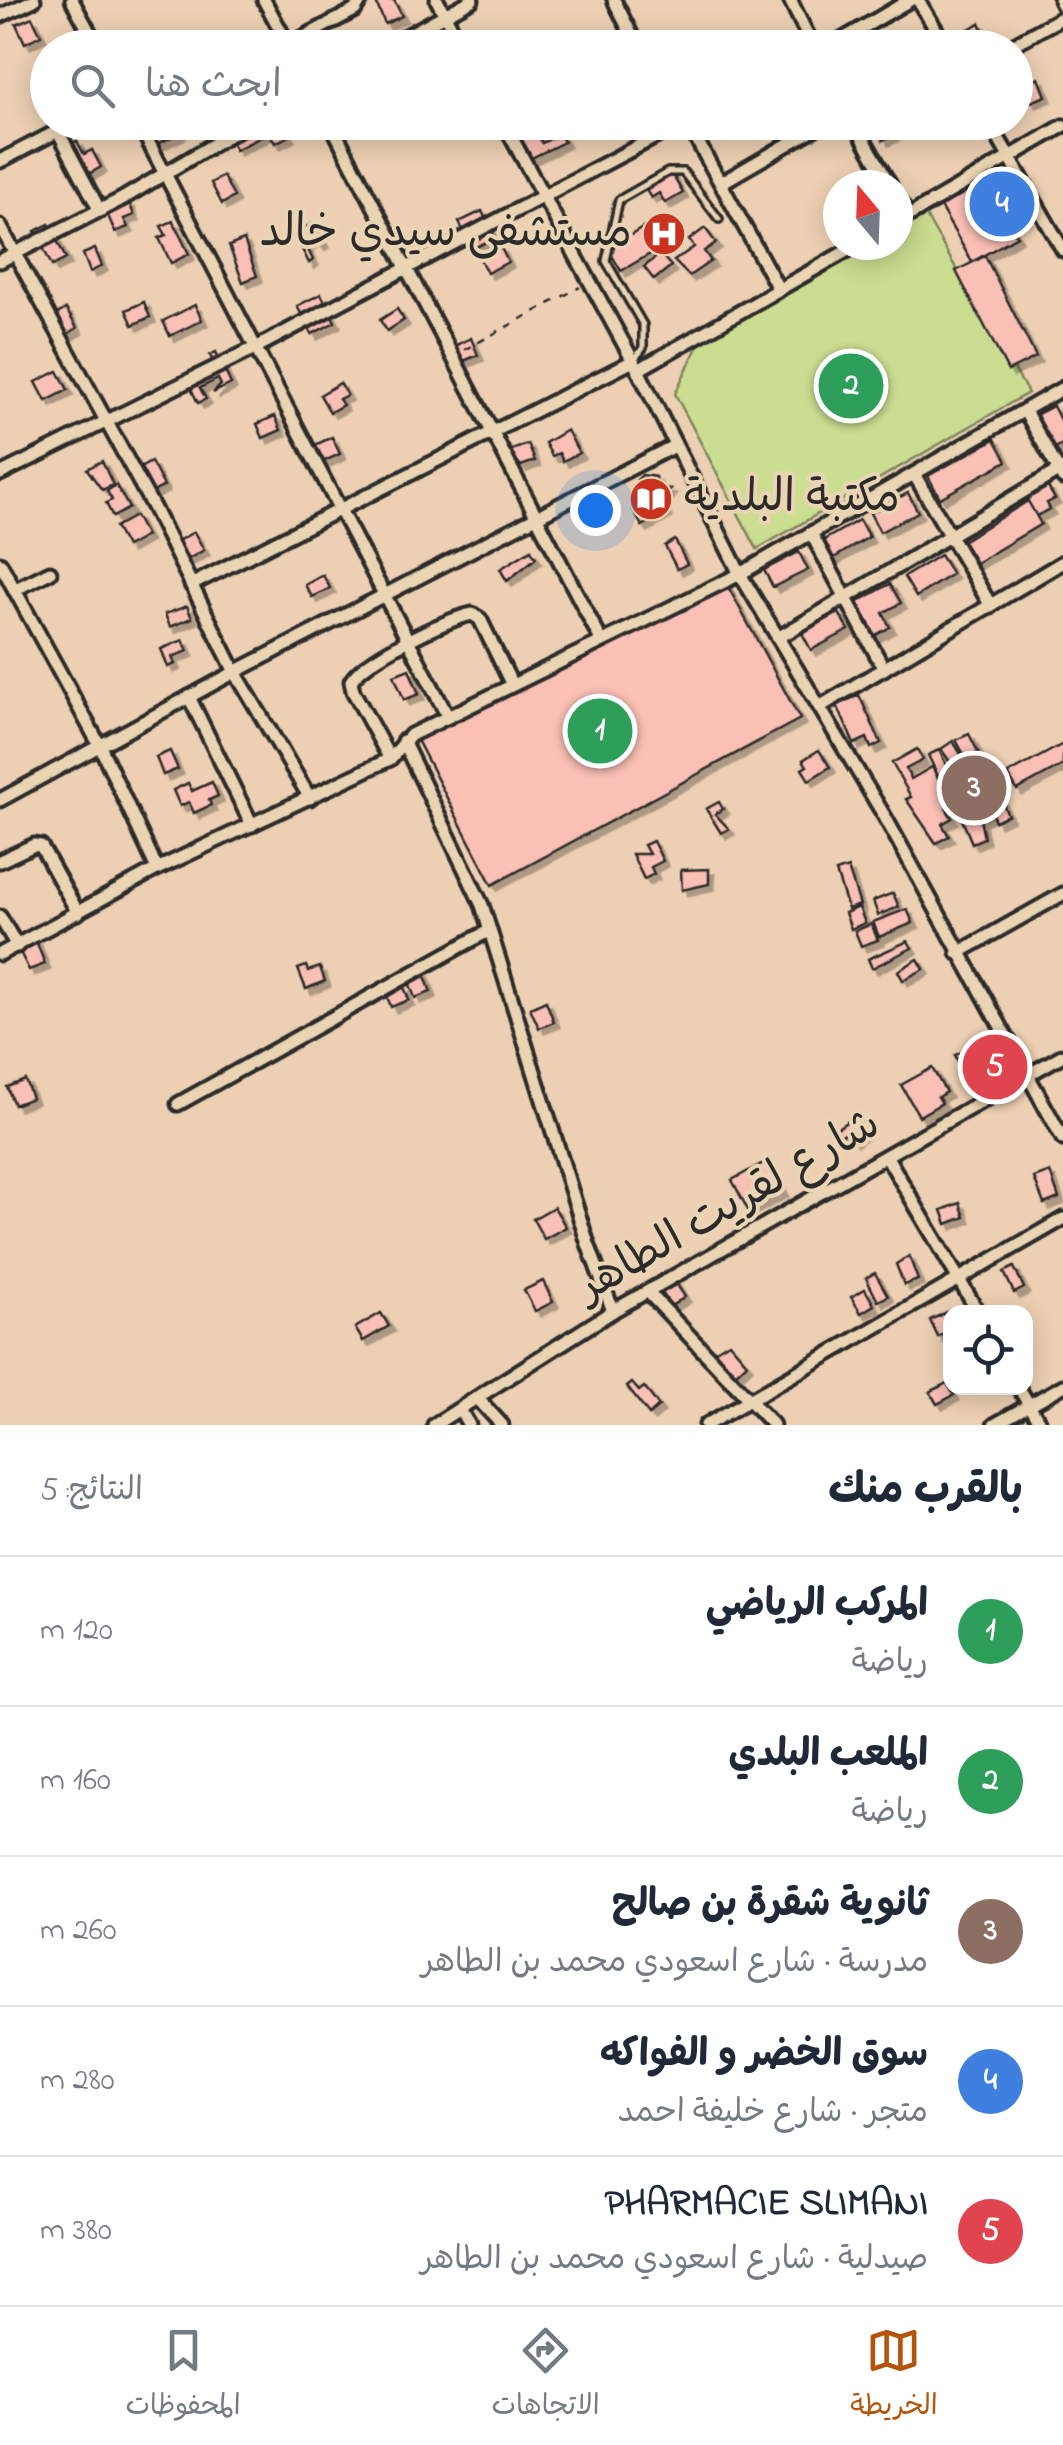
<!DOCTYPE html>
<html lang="ar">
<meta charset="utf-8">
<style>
:root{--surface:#fff;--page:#f2f2f3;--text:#1f2937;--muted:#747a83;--line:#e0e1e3;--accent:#b45309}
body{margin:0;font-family:"Indie Flower","Playpen Sans Arabic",sans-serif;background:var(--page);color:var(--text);direction:rtl}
.controls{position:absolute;right:30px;bottom:30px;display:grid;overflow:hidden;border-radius:20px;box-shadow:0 5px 25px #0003}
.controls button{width:90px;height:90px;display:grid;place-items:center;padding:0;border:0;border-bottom:2px solid var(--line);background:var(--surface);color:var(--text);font:50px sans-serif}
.compass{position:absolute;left:823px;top:170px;width:90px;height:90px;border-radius:50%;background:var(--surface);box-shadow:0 5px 25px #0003;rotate:341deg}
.you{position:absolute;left:595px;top:510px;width:35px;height:35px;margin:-25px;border:8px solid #fff;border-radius:50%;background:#1a73e8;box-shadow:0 0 0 15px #1a73e833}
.badge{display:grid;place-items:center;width:65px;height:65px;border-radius:50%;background:var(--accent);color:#fff;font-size:32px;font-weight:700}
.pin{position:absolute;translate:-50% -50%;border:5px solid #fff;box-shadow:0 2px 10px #0006}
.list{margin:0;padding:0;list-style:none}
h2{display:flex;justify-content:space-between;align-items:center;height:130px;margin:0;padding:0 40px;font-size:42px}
h2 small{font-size:32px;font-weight:400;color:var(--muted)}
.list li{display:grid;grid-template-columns:65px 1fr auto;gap:30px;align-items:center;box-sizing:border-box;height:150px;padding:0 40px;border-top:2px solid var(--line)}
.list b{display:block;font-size:38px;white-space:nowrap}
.list p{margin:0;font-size:32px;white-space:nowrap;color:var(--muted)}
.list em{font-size:32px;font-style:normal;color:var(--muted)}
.icon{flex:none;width:55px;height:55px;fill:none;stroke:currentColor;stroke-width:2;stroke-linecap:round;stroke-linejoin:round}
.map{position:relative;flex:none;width:1063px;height:1425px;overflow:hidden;direction:ltr}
.search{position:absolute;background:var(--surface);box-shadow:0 5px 25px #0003;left:30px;right:30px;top:30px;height:110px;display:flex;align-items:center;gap:25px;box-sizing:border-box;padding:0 35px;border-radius:55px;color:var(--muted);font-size:38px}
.sheet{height:880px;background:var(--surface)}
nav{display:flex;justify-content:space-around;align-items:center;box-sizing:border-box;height:140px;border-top:2px solid var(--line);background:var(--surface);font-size:28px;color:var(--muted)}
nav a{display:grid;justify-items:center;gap:5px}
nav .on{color:var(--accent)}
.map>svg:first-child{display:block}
</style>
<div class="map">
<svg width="1063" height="1425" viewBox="0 0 1063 1425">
<defs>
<filter id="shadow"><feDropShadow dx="5.5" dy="5.5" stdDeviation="0" flood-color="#0004"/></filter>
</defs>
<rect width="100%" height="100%" fill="#edd0b3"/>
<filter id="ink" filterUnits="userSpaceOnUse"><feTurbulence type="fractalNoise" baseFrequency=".01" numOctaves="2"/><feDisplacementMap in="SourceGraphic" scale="20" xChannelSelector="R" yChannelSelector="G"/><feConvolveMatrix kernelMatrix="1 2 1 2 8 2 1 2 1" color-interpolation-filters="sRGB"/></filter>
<g filter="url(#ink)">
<path fill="#cbdd91" stroke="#7b845e" stroke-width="2.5" d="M923 211 1028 393 757 549 675 394 699 343 865 245H898V225Z"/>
<g fill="#fabfb5" stroke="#2b2b2b" stroke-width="2.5" filter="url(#shadow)">
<path d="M381 0H394L402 16 385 24 377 5Z"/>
<path d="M32 17 41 35 25 43 16 24Z"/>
<path d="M980 23 988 39 975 46 961 33Z"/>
<path d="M129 33 135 48H109L107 42Z"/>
<path d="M1039 78 1046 96 1031 102 1023 85Z"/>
<path d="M142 122H175L180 133 151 147Z"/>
<path d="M249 122H282L289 136 275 143 269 133 235 150 227 133Z"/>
<path d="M525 122H531L542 143 560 134 564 142 525 161 510 130Z"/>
<path d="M883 122H903L906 129 883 140 877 125Z"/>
<path d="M77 141 84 154 92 150 101 167 82 178 65 147Z"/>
<path d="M669 169 683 193 665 203 659 193 651 198 642 184Z"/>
<path d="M223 176 234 197 222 204 211 183Z"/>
<path d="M985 180 1017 236 972 262 939 205Z"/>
<path d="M129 202 134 215 124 219 128 227 115 232 106 211Z"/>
<path d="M482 211 495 238 472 249 459 222Z"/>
<path d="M173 221 189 254 171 263 159 238 166 235 161 226Z"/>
<path d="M654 221 667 244 621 271 608 249Z"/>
<path d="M314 223 324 242 319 245 316 240 306 245 313 260 309 263 294 233Z"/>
<path d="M49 224 66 259 52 266 35 231Z"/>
<path d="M705 228 716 243 704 251 711 261 689 276 674 261 694 247 689 240Z"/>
<path d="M244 240 257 276 243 282 229 246Z"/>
<path d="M501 248 508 262 487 273 480 259Z"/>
<path d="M95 249 102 266 90 272 83 254Z"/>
<path d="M660 254 671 266 654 280 644 267Z"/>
<path d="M985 256 1036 357 1008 371 956 271Z"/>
<path d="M321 294 335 322 312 334 297 306Z"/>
<path d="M144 302 150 317 133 325 126 310Z"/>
<path d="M195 305 202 320 170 336 163 321Z"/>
<path d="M66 309 77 328 66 335 54 316Z"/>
<path d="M397 309 404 320 387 331 380 320Z"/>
<path d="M471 338 478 355 459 363 452 347Z"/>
<path d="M216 352 231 384 213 393 221 385 218 379 200 388 206 399 198 403 185 376 213 362 210 355Z"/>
<path d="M58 371 68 390 46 401 36 382Z"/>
<path d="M340 383 347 395 339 399 343 405 330 412 320 395Z"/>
<path d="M1053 406 1063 426V445L1052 450 1034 416Z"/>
<path d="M275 416 281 430 263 438 257 424Z"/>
<path d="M567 430 579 453 563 461 559 453 552 456 545 443Z"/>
<path d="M332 437 340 454 316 465 312 455 319 452 315 445Z"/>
<path d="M995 439 1007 461 940 498 928 476Z"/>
<path d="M528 444 535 461 521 466 509 451Z"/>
<path d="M102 461 113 485 102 490 87 469Z"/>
<path d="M151 462 164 486 144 497 131 473Z"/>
<path d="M642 475 655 477 661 488 671 489 661 503 667 512 642 526 632 508 639 495 637 480Z"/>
<path d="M116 485 129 508 113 517 106 503 112 500 107 491Z"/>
<path d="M1048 487 1055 499 1047 503 1050 509 1034 517 1024 499Z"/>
<path d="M908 493 918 512 880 532 870 513Z"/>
<path d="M1028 501 1041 524 976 563 962 541Z"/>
<path d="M135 516 146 536 126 547 115 527Z"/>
<path d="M859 520 869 537 832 559 822 541Z"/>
<path d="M194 532 204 550 185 561 174 543Z"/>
<path d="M675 540 687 564 677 569 665 546Z"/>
<path d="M531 550 536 558 507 581 500 569Z"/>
<path d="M799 552 808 570 773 587 764 570Z"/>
<path d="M940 555 952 574 916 597 904 577Z"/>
<path d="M323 575 330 588 312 597 305 585Z"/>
<path d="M726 583 800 719 492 885 415 736Z"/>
<path d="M890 584 901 603 883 613 890 627 874 636 856 603Z"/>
<path d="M187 606 192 618 170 627 165 614Z"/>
<path d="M839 613 849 630 811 650 802 633Z"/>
<path d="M183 640 188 651 172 657 175 664 168 667 161 649Z"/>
<path d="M409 669 419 694 404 700 394 675Z"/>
<path d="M859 695 881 743 871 748 867 738 854 744 837 705Z"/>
<path d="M969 734 978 752 966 758 956 740Z"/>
<path d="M953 741 964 759 953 766 941 749Z"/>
<path d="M1063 744V765L1017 790 1008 774Z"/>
<path d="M917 749 923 760 906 769 911 779 932 767 952 804 946 808 952 818 942 824 949 836 936 843 906 799 911 797 892 763Z"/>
<path d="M819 750 830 767 809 780 802 769 807 766 803 760Z"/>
<path d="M939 750 950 773 939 778 928 755Z"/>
<path d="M170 751 178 769 163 775 156 757Z"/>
<path d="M212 782 218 796 209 800 211 805 194 813 189 802 180 806 173 790 188 783 192 791Z"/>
<path d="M994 784 1008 815 995 821 992 814 980 819 984 838 972 843 954 801Z"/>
<path d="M719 802 723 809 715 814 729 829 721 833 706 809Z"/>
<path d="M653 841 663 861 651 867 654 874 644 879 632 854H649L644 845Z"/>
<path d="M848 868 860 905 848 909 836 872Z"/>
<path d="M709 869V884L682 890 681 870Z"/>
<path d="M893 893 899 907 878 915 873 901Z"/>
<path d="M859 907 865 923 851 929 845 913Z"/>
<path d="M907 909 913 923 879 937 873 922Z"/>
<path d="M871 924 878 940 861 946 855 931Z"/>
<path d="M33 933 45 964 29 970 14 940Z"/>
<path d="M908 941 912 948 872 968 868 959Z"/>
<path d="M918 959 924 969 903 980 898 971Z"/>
<path d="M306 966 308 971 320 967 325 981 306 989 298 969Z"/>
<path d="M423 971 431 992 415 998 407 977Z"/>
<path d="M404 987 409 1000 391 1007 386 994Z"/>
<path d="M546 1001 554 1022 539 1028 530 1008Z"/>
<path d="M975 1046 989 1074 968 1083 955 1055Z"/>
<path d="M932 1068 946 1092 938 1097 942 1103 919 1116 901 1085Z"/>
<path d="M25 1080 32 1098 14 1105 7 1087Z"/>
<path d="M854 1117 864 1132 852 1140 847 1132 840 1136 836 1129Z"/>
<path d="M767 1161 783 1191 748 1210 732 1180Z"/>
<path d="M1050 1172 1059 1198 1044 1204 1034 1178Z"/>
<path d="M960 1203 965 1217 947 1224 942 1210Z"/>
<path d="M554 1207 566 1227 544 1239 533 1219Z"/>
<path d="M909 1256 918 1280 904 1285 896 1264Z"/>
<path d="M1014 1267 1024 1288 1014 1293 1004 1272Z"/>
<path d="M875 1273 888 1296 878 1301 866 1278Z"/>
<path d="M672 1277 685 1297 671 1306 658 1287Z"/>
<path d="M543 1281 553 1302 535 1311 524 1290Z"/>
<path d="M865 1289 874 1305 861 1313 851 1297Z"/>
<path d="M949 1311 950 1331 938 1337 930 1320Z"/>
<path d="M381 1313 389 1326 363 1341 355 1328Z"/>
<path d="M729 1342 747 1363 731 1378 709 1354Z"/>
<path d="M632 1383 639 1391 644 1387 659 1406 649 1415 627 1387Z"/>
<path d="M947 1383 954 1395 937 1404 930 1392Z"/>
</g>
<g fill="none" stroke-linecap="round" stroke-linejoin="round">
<g stroke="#2b2b2b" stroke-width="12">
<path id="service" d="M634 360 643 348V325L606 261 619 200 668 172H683L719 219"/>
</g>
<g stroke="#2b2b2b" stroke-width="19">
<g id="minor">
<path d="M72 0 98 48"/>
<path d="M264 0 290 48"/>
<path d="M437 0 462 48"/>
<path d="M614 0 638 48"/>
<path d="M790 0 814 48"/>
<path d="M918 0 947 48"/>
<path d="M1060 0 1063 6"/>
<path d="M0 16 34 0"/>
<path d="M289 45 355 10 361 0"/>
<path d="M384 48 472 0"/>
<path d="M828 48 910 0"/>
<path d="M1007 48 1063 17"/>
<path d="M138 122 448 717"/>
<path d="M330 122 601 640"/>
<path d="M503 122 638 370 740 574 885 817 1063 1139"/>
<path d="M687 122 779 290"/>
<path d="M854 122 890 185"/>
<path d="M989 122 1063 250"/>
<path d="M58 131 100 211"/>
<path d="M0 161 75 122"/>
<path d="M721 183 826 122"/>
<path d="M898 199 908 216"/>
<path d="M898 222 1063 126"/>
<path d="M0 226 153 507 235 672 310 798"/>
<path d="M0 261 122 199 251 122"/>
<path d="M638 370 857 245"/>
<path d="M1025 411 1063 478"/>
<path d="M0 474 255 348 684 122"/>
<path d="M914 474 991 606"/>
<path d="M811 533 884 669"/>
<path d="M0 563 100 746 157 869"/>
<path d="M191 585 633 361"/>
<path d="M14 590 50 572"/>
<path d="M778 638 1063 468"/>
<path d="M189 697 252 825"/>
<path d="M821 706 1063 562"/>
<path d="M403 741 482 905 588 1244 613 1311"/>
<path d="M390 759 353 691 351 681C365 658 445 620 472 614L480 619 512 685"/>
<path d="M0 800 235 672 674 446"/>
<path d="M0 861 34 845 41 846 78 913"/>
<path d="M0 917 17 946"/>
<path d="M958 953 1063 894"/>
<path d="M0 954 157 869 390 759 411 735 740 574 1063 388"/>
<path d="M178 1104 490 930"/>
<path d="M887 1157 978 1312"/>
<path d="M648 1292 773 1425"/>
<path d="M1019 1388 1041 1425"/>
<path d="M478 1399 502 1425"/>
<path d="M460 1410 469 1425"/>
<path d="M434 1425 613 1311 1063 1055"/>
<path d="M706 1425 1063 1219"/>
<path d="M994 1425 1063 1386"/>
</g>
</g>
<path stroke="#2b2b2b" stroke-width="2.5" stroke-dasharray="8 8" stroke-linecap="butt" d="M464 350 580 287"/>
<use href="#service" stroke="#ead4b3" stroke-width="5"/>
<use href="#minor" stroke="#ead4b3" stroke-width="11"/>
</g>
</g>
<defs>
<g id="hospital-disc" transform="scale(2.25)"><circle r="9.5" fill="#c8321e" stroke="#ead4b3"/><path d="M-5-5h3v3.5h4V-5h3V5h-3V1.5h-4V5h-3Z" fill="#fff"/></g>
<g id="library-disc" transform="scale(2.25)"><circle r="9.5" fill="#c8321e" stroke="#ead4b3"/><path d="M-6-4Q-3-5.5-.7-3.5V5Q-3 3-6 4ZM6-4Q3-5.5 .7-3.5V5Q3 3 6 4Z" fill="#fff"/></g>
</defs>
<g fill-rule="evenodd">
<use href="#hospital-disc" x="664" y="234"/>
<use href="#library-disc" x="651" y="499"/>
</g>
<g text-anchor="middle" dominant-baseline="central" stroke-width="8" stroke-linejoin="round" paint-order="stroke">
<g font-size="45" fill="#2b2b2b" stroke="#ead4b3" text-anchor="end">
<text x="632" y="234">مستشفى سيدي خالد</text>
<text x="684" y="499" text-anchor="start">مكتبة البلدية</text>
</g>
<g font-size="45" fill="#2b2b2b" stroke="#ead4b3">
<text transform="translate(729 1207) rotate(-30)">شارع لقريت الطاهر</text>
</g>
</g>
</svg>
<div class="controls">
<button><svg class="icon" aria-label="locate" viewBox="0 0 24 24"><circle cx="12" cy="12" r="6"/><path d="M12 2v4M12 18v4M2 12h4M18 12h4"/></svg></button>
</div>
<svg class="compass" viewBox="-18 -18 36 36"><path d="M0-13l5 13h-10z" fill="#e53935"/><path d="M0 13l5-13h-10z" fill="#747a83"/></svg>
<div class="you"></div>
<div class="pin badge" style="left:600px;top:731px;background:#2e9e5b">1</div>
<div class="pin badge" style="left:851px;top:386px;background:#2e9e5b">2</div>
<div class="pin badge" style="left:974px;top:788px;background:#8d6e63">3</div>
<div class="pin badge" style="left:1002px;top:204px;background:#3f7fe0">4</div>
<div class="pin badge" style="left:995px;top:1067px;background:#e0444e">5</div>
<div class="search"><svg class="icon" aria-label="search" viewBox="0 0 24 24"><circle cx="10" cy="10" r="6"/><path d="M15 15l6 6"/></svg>ابحث هنا</div>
</div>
<section class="sheet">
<h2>بالقرب منك<small>النتائج: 5</small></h2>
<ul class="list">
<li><span class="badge" style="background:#2e9e5b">1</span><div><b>المركب الرياضي</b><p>رياضة</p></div><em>120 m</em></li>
<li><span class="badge" style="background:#2e9e5b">2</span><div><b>الملعب البلدي</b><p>رياضة</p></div><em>160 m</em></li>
<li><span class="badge" style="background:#8d6e63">3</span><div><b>ثانوية شقرة بن صالح</b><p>مدرسة · شارع اسعودي محمد بن الطاهر</p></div><em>260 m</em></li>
<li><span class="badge" style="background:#3f7fe0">4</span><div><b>سوق الخضر و الفواكه</b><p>متجر · شارع خليفة احمد</p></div><em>280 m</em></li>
<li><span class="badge" style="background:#e0444e">5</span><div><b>PHARMACIE SLIMANI</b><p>صيدلية · شارع اسعودي محمد بن الطاهر</p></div><em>380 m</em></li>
</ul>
</section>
<nav>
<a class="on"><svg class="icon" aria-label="map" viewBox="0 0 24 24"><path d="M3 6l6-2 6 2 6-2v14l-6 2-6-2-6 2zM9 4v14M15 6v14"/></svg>الخريطة</a>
<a><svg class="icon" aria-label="directions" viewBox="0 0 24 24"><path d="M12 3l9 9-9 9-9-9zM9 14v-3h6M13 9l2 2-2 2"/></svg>الاتجاهات</a>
<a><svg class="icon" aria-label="saved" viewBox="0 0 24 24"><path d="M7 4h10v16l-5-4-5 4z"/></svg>المحفوظات</a>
</nav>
